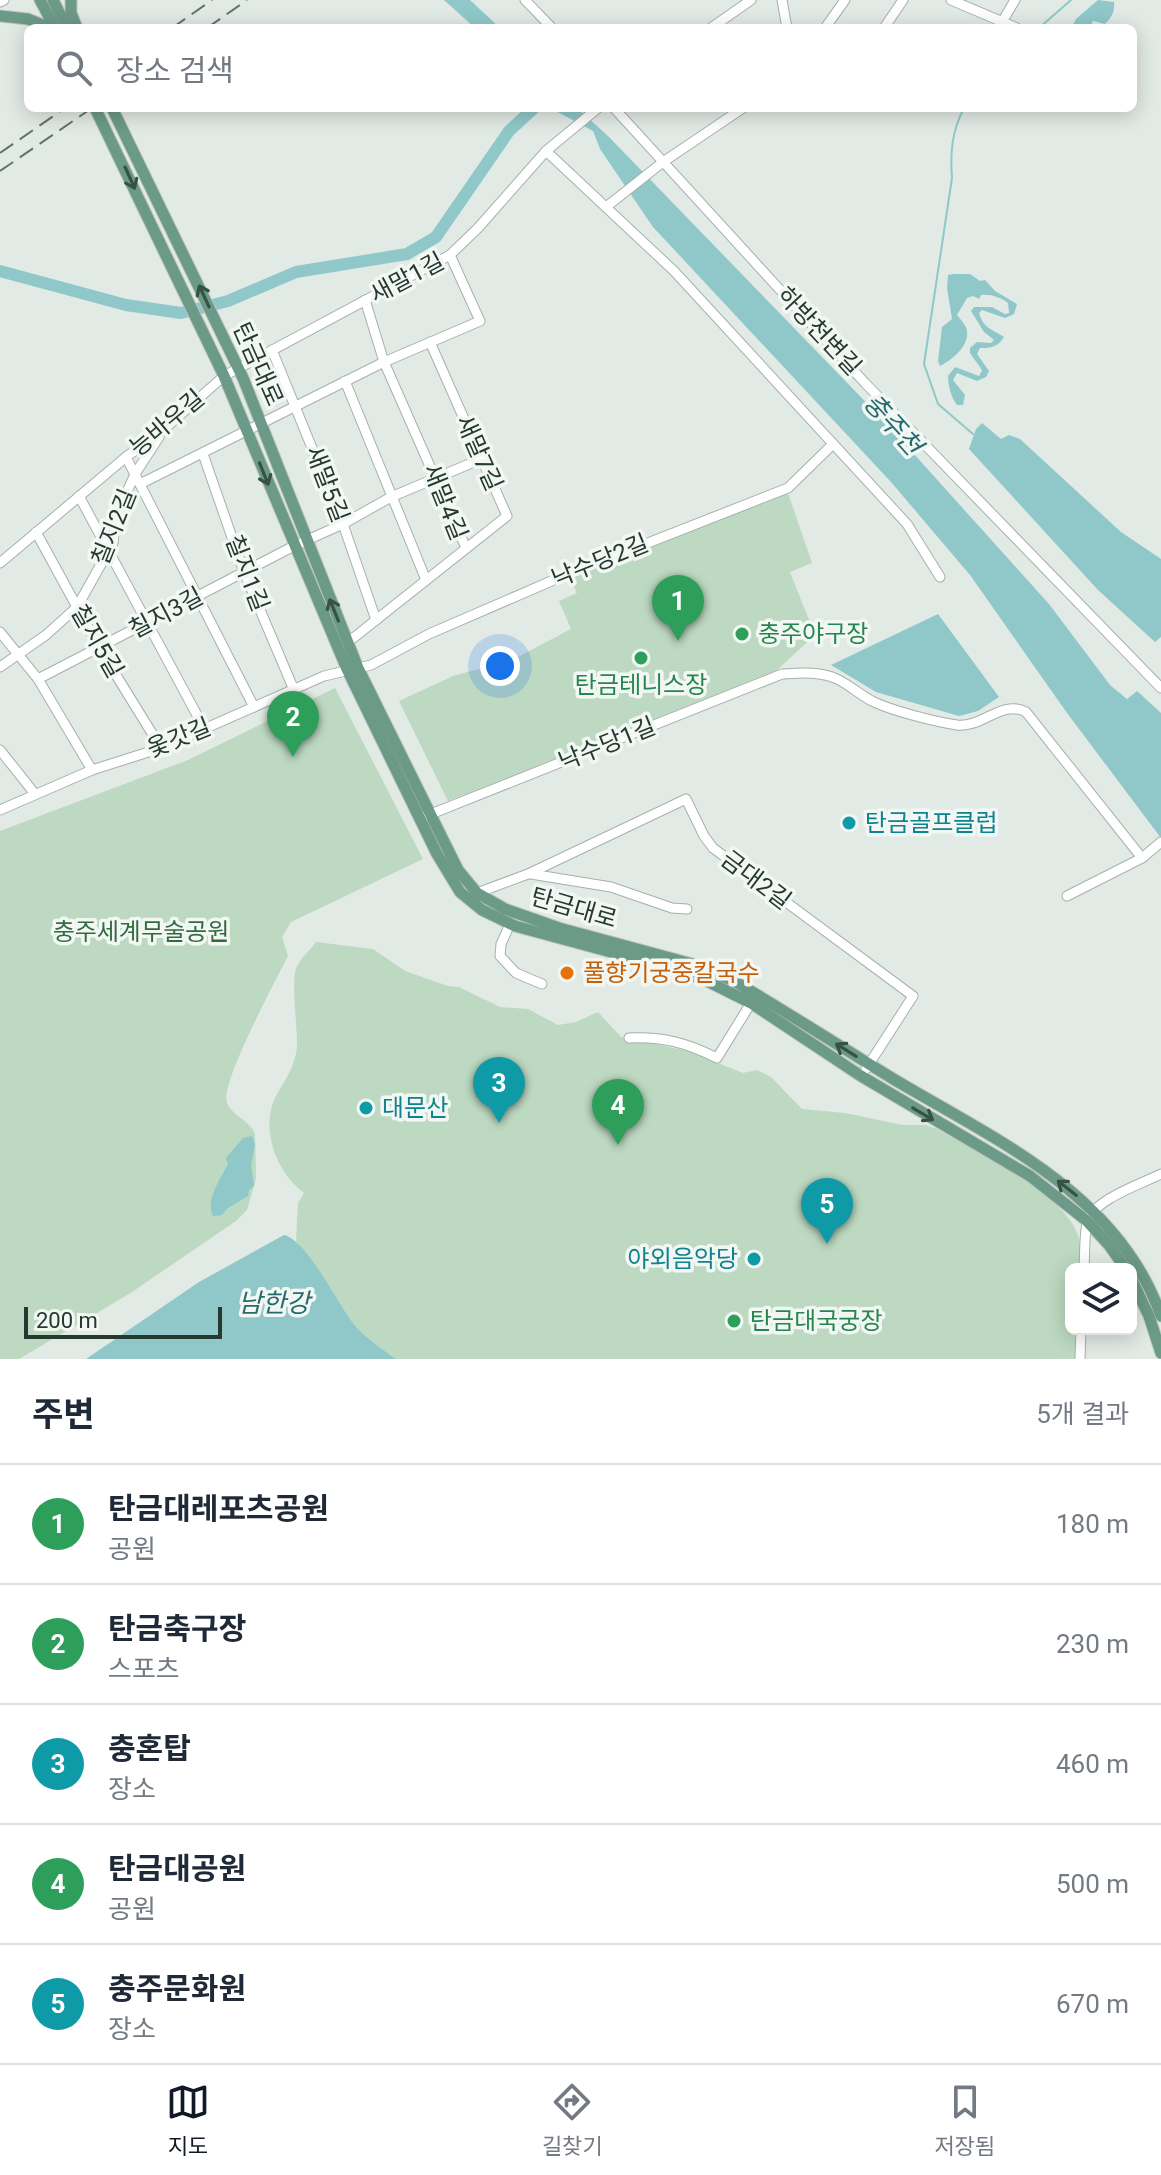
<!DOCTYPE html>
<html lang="ko">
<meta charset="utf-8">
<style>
:root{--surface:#fff;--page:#f6f6f7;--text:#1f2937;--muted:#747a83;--line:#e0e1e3;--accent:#111827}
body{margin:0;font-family:Roboto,"Noto Sans KR",sans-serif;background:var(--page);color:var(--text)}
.controls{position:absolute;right:24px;bottom:24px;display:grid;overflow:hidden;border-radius:12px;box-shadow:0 4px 20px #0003}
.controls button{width:72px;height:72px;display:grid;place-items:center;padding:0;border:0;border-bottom:2px solid var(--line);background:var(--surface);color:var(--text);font:40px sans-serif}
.scale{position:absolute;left:24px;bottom:20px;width:198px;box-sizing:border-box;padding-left:8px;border:4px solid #243930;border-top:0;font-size:22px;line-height:28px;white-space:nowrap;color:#243930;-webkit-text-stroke:6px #f2f7f4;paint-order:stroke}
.you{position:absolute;left:500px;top:666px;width:28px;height:28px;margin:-20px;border:6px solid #fff;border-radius:50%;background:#1a73e8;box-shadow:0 0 0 12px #1a73e833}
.badge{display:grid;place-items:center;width:52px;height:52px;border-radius:50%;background:var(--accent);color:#fff;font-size:26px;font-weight:700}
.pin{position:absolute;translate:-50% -66px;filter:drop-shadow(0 2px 4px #0008)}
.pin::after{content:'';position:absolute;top:42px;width:28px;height:24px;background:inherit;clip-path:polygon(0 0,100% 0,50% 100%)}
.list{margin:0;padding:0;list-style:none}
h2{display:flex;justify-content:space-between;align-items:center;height:104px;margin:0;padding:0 32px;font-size:34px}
h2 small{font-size:26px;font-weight:400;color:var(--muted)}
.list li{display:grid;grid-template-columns:52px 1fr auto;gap:24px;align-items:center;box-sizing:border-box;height:120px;padding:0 32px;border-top:2px solid var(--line)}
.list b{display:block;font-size:30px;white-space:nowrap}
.list p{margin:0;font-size:26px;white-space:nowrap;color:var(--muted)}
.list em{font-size:26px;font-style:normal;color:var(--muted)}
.icon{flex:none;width:44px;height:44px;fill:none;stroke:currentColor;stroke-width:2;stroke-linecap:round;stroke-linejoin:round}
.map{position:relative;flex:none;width:1161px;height:1359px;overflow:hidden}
.search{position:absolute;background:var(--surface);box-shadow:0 4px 20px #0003;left:24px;right:24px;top:24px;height:88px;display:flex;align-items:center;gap:20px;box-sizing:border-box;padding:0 28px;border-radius:12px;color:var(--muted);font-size:30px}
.sheet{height:704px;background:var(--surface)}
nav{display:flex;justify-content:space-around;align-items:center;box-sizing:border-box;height:112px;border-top:2px solid var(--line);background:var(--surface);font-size:22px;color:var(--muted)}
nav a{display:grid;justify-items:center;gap:4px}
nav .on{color:var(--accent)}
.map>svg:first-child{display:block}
</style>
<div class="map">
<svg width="1161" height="1359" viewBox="0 0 1161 1359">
<rect width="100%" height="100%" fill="#e2eae5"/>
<g fill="#bdd9c1">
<path d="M788 493 812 563 790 572 815 635 777 670 448 801 399 701 453 676 512 660 571 629 559 601 577 593 570 579Z"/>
<path d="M335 688 423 859 291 922 282 937 288 956C277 978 219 1085 227 1103 232 1116 250 1120 255 1134L256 1179 247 1210 236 1221 129 1294 19 1359H0V831L188 760Z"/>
<path d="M316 942 373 949 405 971 448 986 459 987 500 1007 528 1009 558 1025 576 1022 598 1012 621 1037 688 1051 743 1073 757 1070 771 1077 802 1109 845 1113 903 1125H926L937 1129C976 1151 1074 1196 1080 1244 1081 1252 1079 1261 1078 1269H1071V1329H1076L1075 1359H396C381 1348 365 1338 353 1323 332 1297 317 1267 296 1241L298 1203 304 1193C277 1173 260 1130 275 1098 284 1081 295 1067 297 1047 298 1029 290 978 297 966 301 958 310 950 316 942Z"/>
</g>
<g fill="#90c8c9">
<path d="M444 0H470L500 28H475Z"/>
<path d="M1098 0 1114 2C1115 11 1112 17 1105 24L1093 21 1090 28H1071L1076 19Z"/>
<path d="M550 108H577L608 136 887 424 1049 604 1110 685 1127 699 1137 691 1161 713V838L1067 713 970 575 891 482 653 227 600 149 593 131Z"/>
<path d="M954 274H970L980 281 985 280 995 291 1017 304 1014 314 1005 318 982 310 979 313C984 329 992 329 1004 337 998 347 991 348 980 348L977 354 989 371 986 377 977 381 957 373 953 380 965 395 963 405H957C951 398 948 385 948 376L955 367 979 376 982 370 970 353V348L977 342 991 343 994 340 984 332 971 311 974 307H992L1005 314 1009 313 1008 303C1000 297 991 294 981 295L979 299 973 296 967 298 957 315C961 320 967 326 967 332 969 347 950 361 940 366L938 361 942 327 952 319 947 288 948 275Z"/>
<path d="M982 423 1001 439 1009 435 1020 439 1121 532 1161 559V637L1155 642 1098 590 969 449 976 429Z"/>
<path d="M938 614 999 697 978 711 959 716 876 692 831 665Z"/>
<path d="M252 1136 255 1145 251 1165 254 1186 249 1190 248 1196 228 1208 222 1215 213 1216C205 1200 221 1178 228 1164L226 1158 243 1138Z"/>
<path d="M284 1235C307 1240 337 1303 353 1323 365 1338 381 1348 396 1359H86L199 1282Z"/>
</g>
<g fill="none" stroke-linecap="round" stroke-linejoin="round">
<g stroke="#90c8c9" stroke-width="2">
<path d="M1039 28 1071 0"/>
<path d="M964 108C952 131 950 152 952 178L924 364 938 404 973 434"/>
</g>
<path stroke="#90c8c9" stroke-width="12" d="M0 271 126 305 181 313 228 301 296 272 407 254 436 237 509 131 534 108"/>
<g stroke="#a5b1ab" stroke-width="11">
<g id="minor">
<path d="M525 0 552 28"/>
<path d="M782 0 787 28"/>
<path d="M951 0 1017 28"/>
<path d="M0 2 4 0"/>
<path d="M1002 22 1015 0"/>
<path d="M711 28 751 0"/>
<path d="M825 28 845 0"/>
<path d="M884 28 903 0"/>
<path d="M614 108 865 383 1161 688"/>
<path d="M546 151 674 271 907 524 940 577"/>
<path d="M606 207 663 162 743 108"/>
<path d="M365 300 384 362 466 548"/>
<path d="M272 350 343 524 376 620"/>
<path d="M345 381 426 580"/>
<path d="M203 454 244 572 294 690"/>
<path d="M126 457 254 707"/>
<path d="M140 484 384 362 480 321 450 255"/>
<path d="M79 496 204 728"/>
<path d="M36 532 100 649 161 748"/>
<path d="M0 563 126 457 162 431 224 376 450 255 478 228 546 151 598 108"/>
<path d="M0 632 38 679 92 770"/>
<path d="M347 643 507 516 430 342"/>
<path d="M0 667 46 635 77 607 113 543 116 516 135 474 159 437"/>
<path d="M38 679 294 546 343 524 391 497 481 459"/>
<path d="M0 750 35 794"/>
<path d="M0 810 92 770 161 748 324 676 371 665 429 634 556 579 788 488 833 444"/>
<path d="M426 816 782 674C801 673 819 671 837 679 850 685 861 696 874 702 893 711 936 722 957 725 983 728 1002 699 1026 712L1142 858"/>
<path d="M531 874 611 887 672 908 687 909"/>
<path d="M477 893 528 874 686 799 704 836 713 848 913 996 866 1069"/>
<path d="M1067 896 1142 858 1161 842"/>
<path d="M510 924 501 944 500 956 516 973 542 984"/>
<path d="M629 1038C662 1036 687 1043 717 1058L751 1003"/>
<path d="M1084 1269C1085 1254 1084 1238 1087 1223 1092 1200 1141 1184 1161 1174"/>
<path d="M1080 1359 1081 1329"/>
</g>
</g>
<g stroke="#bdc4c1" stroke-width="13">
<g id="major">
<path d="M40 0 55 28"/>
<path d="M53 0 67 28"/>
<path d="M71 0V13L77 28"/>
<path d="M0 16 28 19 50 28"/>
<path d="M95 108 224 376 347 669 437 854 460 892 482 910 515 926 674 969 703 979 751 1003 861 1076 1030 1176 1087 1221 1109 1245 1126 1269"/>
<path d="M112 108 243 378 358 668 458 870 477 893 505 909 559 928 696 965 734 981C788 1013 841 1047 895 1080 998 1141 1119 1195 1161 1316"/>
<path d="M1131 1278 1149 1316 1161 1353"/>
</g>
</g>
<use href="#minor" stroke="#fff" stroke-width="9"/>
<use href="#major" stroke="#6c9a88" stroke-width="11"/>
<g stroke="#5f746b" stroke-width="2" stroke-dasharray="16 8" stroke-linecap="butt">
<path d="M172 28 212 0"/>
<path d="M207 28 247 0"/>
<path d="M0 153 65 108"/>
<path d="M0 171 92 108"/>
</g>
</g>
<defs><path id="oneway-shaft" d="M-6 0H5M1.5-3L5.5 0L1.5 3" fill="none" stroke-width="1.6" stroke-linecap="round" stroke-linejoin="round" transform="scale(2)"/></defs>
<g stroke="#365146">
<use href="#oneway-shaft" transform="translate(130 178) rotate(66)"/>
<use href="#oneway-shaft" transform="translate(204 296) rotate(-115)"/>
<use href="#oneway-shaft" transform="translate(264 474) rotate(68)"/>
<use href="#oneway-shaft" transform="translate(334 610) rotate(-112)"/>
<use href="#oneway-shaft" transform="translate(846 1050) rotate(-148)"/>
<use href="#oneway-shaft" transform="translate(923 1114) rotate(31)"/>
<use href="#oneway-shaft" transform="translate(1067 1188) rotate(-142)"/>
</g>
<g fill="#2e9e5b" stroke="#f2f7f4" stroke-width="3">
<circle cx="742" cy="634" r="8"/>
<circle cx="641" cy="658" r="8"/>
<circle cx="734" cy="1321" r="8"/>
</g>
<g fill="#0f9aa8" stroke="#f2f7f4" stroke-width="3">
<circle cx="849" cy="823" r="8"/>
<circle cx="366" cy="1108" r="8"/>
<circle cx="754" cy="1259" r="8"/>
</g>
<circle fill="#e8710a" stroke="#f2f7f4" stroke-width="3" cx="567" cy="973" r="8"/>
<g text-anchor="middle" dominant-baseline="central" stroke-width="7" stroke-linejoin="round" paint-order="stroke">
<g font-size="24" fill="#243930" stroke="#f2f7f4">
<text transform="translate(407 278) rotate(-28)">새말1길</text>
<text transform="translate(819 331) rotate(47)">하방천변길</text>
<text transform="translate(258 364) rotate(66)">탄금대로</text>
<text transform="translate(167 423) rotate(-40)">능바우길</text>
<text transform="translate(479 453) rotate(66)">새말7길</text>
<text transform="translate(327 484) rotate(69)">새말5길</text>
<text transform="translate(445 502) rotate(68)">새말4길</text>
<text transform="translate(114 527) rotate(-68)">칠지2길</text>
<text transform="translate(600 561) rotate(-22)">낙수당2길</text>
<text transform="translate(247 573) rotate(69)">칠지1길</text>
<text transform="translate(166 613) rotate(-28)">칠지3길</text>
<text transform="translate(97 641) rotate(60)">칠지5길</text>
<text transform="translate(179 738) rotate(-22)">옻갓길</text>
<text transform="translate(607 744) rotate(-22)">낙수당1길</text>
<text transform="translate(756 880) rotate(37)">금대2길</text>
<text transform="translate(574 908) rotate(16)">탄금대로</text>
</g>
<g font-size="24" fill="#27864d" stroke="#f2f7f4" text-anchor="start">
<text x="758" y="634">충주야구장</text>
<text x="641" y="685" text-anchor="middle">탄금테니스장</text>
<text x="750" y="1321">탄금대국궁장</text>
</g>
<g font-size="24" fill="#0d838f" stroke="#f2f7f4" text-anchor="start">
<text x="865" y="823">탄금골프클럽</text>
<text x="382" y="1108">대문산</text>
<text x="738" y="1259" text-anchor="end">야외음악당</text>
</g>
<g font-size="24" fill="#336b41" stroke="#f2f7f4">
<text x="141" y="932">충주세계무술공원</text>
</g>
<g font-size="24" fill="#c56008" stroke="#f2f7f4" text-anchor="start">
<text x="583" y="973">풀향기궁중칼국수</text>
</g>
<g font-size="26" font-style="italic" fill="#266c6d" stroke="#f2f7f4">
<text transform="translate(893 424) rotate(48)">충주천</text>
<text x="274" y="1303">남한강</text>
</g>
</g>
</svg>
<div class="controls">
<button><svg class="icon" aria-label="layers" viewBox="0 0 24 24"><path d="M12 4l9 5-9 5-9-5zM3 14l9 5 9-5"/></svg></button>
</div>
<div class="scale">200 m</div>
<div class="you"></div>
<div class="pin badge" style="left:678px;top:641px;background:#2e9e5b">1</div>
<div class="pin badge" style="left:293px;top:757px;background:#2e9e5b">2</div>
<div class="pin badge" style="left:499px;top:1123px;background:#0f9aa8">3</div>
<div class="pin badge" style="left:618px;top:1145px;background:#2e9e5b">4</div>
<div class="pin badge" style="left:827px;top:1244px;background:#0f9aa8">5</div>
<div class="search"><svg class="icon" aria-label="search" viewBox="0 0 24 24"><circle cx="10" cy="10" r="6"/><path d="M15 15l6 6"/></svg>장소 검색</div>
</div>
<section class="sheet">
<h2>주변<small>5개 결과</small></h2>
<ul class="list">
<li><span class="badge" style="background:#2e9e5b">1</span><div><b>탄금대레포츠공원</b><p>공원</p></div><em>180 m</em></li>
<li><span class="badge" style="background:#2e9e5b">2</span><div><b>탄금축구장</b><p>스포츠</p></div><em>230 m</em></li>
<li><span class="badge" style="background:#0f9aa8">3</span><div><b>충혼탑</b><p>장소</p></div><em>460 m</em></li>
<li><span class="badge" style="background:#2e9e5b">4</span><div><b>탄금대공원</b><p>공원</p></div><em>500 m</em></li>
<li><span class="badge" style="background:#0f9aa8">5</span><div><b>충주문화원</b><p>장소</p></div><em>670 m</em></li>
</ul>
</section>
<nav>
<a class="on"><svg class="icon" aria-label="map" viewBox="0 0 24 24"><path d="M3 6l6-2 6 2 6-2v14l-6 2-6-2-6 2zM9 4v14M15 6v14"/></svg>지도</a>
<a><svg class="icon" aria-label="directions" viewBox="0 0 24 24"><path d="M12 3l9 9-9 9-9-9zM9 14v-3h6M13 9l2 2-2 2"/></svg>길찾기</a>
<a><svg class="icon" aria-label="saved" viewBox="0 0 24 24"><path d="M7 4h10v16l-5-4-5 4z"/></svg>저장됨</a>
</nav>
